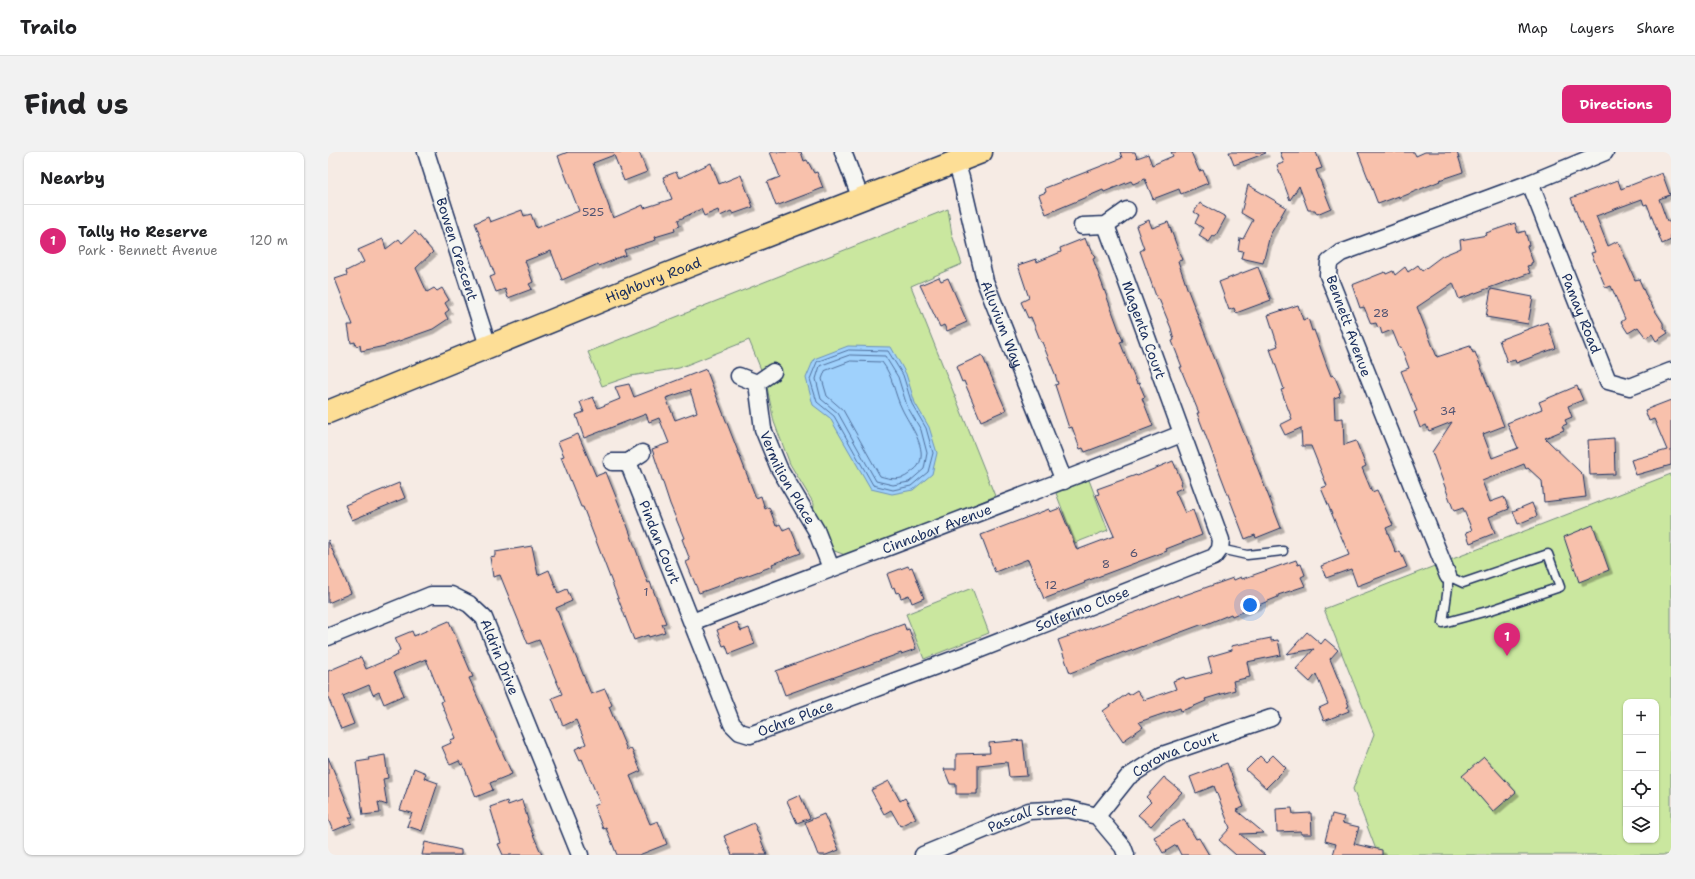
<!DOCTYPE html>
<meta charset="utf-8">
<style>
:root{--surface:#fff;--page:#f2f2f2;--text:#202124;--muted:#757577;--line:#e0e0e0;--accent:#db2777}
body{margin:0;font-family:"Shantell Sans",sans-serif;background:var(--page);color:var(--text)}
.controls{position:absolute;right:12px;bottom:12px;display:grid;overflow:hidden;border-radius:8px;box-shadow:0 1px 3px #0004}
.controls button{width:36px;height:36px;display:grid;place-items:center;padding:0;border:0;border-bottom:1px solid var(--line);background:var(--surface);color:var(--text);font:20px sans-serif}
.you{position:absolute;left:922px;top:453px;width:14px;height:14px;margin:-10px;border:3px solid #fff;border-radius:50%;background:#1a73e8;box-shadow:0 0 0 6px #1a73e833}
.badge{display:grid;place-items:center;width:26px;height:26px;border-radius:50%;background:var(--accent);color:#fff;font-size:13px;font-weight:700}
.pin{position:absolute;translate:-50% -33px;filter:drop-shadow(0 1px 2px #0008)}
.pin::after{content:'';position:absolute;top:21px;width:14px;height:12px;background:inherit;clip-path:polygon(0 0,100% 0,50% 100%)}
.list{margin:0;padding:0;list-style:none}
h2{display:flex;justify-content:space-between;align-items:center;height:52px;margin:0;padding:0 16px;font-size:17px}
h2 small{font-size:13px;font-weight:400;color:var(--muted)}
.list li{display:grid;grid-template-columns:26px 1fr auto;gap:12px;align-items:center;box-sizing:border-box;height:72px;padding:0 16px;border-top:1px solid var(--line)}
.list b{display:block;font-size:15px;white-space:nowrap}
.list p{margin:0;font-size:13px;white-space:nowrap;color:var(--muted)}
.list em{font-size:13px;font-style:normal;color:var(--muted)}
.icon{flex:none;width:22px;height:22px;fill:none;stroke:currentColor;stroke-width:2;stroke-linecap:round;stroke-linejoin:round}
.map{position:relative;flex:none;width:1343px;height:703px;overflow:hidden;border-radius:8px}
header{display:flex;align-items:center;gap:24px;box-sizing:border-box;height:56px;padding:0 20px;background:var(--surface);border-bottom:1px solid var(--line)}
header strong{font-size:19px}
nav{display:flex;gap:22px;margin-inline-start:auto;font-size:14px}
.intro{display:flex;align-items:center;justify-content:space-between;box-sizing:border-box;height:96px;padding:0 24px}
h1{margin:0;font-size:28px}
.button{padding:10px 18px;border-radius:8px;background:var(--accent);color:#fff;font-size:14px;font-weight:700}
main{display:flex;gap:24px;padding:0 24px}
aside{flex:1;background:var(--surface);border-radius:8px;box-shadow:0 1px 3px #0004}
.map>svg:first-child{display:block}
</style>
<header>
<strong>Trailo</strong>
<nav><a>Map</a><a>Layers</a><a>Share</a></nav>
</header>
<div class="intro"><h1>Find us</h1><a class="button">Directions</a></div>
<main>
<aside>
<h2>Nearby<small></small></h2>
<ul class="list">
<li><span class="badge">1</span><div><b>Tally Ho Reserve</b><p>Park · Bennett Avenue</p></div><em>120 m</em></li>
</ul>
</aside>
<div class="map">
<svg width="1343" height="703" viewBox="0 0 1343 703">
<defs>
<filter id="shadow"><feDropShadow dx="3.5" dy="3.5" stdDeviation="0" flood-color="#0004"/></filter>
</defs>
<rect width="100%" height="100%" fill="#f6ebe4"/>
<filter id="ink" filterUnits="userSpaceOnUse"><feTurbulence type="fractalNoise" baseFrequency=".025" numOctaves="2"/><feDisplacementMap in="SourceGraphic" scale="8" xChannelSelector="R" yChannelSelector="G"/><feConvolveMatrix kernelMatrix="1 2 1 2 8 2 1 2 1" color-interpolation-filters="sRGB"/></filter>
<g filter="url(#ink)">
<g fill="#cae79f" stroke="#728b7e" fill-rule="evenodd">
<path d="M620 57 624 83 634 112 583 134 667 344 596 375 517 403 504 398 485 361 486 352 462 312 446 270 438 230 421 188 351 216 303 224 274 234 260 200Z"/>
<path d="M1343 322V703H1050L1025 637 1046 582 996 457ZM1298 550H1328V688H1298Z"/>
<path d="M761 328 780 378 747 391 728 341Z"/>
<path d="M644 436 661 481 596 507 578 462Z"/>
</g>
<path fill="#9fd1fc" stroke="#6a90bd" d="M520 194 563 195 578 222 587 251 601 275 609 301 604 322 585 338 564 342 543 337 502 266 485 253 478 226 486 207Z"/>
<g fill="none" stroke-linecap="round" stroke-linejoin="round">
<g stroke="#50709d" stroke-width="1">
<path d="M521 198 560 199 575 223 584 252 598 276 605 301 600 320 583 334 565 338 545 333 506 264 489 250 482 227 489 210Z"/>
<path d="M522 203 557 204 570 225 579 254 593 278 599 301 596 317 581 330 565 333 548 329 510 261 493 247 488 227 492 214Z"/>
<path d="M523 209 554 210C565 224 566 241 574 257 581 272 601 297 590 314 588 317 584 319 581 322 573 329 561 327 552 324L515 258 499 244 494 227 497 219Z"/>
</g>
</g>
<g fill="#f8c1ac" stroke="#1b2f5e" fill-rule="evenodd" filter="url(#shadow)">
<path d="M240 0H311L319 20 296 29 286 3 265 11 285 66 315 53 316 56 344 47 335 25 348 20 351 26 383 11 391 32 413 23 425 55 405 62 403 59 392 64 390 58 376 64 373 57 350 68 352 74 346 76 347 79 327 85 328 88 296 98 298 103 286 107V108L271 114 270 112 234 128 223 99 197 109 205 130 201 132 204 137 180 146 177 137 168 140 162 125 167 123 147 71 160 65 162 70 194 58 196 64 203 62 208 76 251 59 230 4Z"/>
<path d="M442 0H473L476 9 479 8 486 21 489 20 495 36 448 54 439 30 452 25Z"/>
<path d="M792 0H807L809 6 820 2 824 13 845 4 843 0H863L871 19 875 18 880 31 853 42 851 37 825 47 817 27 805 32 803 29 776 40 775 38 718 62 711 43 718 40 717 36 794 6Z"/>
<path d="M901 0H937L938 1 906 13Z"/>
<path d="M952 0H988L994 16 988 18 1003 56 989 62 987 58H980L971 34 962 48 949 13 956 11Z"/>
<path d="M1030 0H1086L1088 4 1097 0H1129L1135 20 1111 28 1112 29 1071 46V44L1050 52Z"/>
<path d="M1334 21 1342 43 1331 47 1339 69 1343 71V88L1334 92 1319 52 1316 53 1314 47 1268 64 1280 94 1290 89 1307 128 1311 127 1319 146 1335 171V174L1340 181 1328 189 1324 182 1318 186 1310 175 1300 181 1293 170 1297 167 1283 134 1278 136 1263 101 1267 100 1254 70H1252L1243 46 1290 28 1293 37Z"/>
<path d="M920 33 958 55 942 83 935 111 913 106 915 99 910 98 912 86 915 87 925 68 913 61Z"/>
<path d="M872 51 898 65 887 85 885 84 881 90 871 84 875 76 867 71 871 63 866 60Z"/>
<path d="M821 68 824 76 840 70 854 108 850 109 859 136 953 376 928 386 927 383 917 387 869 261H871L852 215H854L844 189 846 188 843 176 831 147H829L812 99 816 97 808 74Z"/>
<path d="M1187 71 1190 81 1197 79 1201 93 1199 94 1205 110 1203 111V113L1199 114 1202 121 1131 147 1125 131 1089 155 1109 205 1142 194 1145 201 1147 200 1176 274 1155 282 1164 306 1190 296 1179 271 1214 257 1211 250 1249 234 1255 248 1240 254 1244 265 1237 268 1239 272 1234 274 1236 278 1217 286 1255 323 1258 345 1216 350 1214 329 1200 316 1198 317 1196 312 1154 329 1162 350 1176 345 1181 357 1161 365 1167 381 1142 391 1138 380 1144 378 1135 356 1126 359 1104 300 1124 270 1101 279 1098 273 1092 276 1086 260 1089 259 1073 219 1081 216 1073 195H1071L1064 178 1054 182 1052 175 1050 176 1048 171 1043 172 1036 155 1032 156 1024 133 1057 120 1058 122 1065 119 1067 123 1077 115 1080 120 1090 113 1094 119 1114 104 1133 96 1132 88 1159 83 1158 81Z"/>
<path d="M87 79 105 100 88 116 99 140 106 136 109 139 114 136 121 148 117 151 121 158 117 161 120 167 105 177 57 194 33 199 32 193 28 194 27 190 23 191 20 173H25L7 127 19 123 18 119 36 110 30 98 55 87 58 97 71 87 74 91Z"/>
<path d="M757 86 760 94H762L767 106 765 107 795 189 792 190 809 232 811 231 817 245 814 246 825 274 757 300 755 296 752 297 744 275 741 276 727 233 730 232 727 222 714 190H713L703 165 700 166 693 150 701 146 690 113 708 107 709 110 733 100 732 96Z"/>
<path d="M930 115 943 148 908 161 906 156 901 158 891 130Z"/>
<path d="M611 125 613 129 620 126 639 170 619 179 616 173 612 175 592 133Z"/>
<path d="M1163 137 1205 145 1200 172 1158 165Z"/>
<path d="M970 153 975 168 980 166 984 179 986 178 999 214 1003 224 1006 223 1013 240 1011 241 1012 244 1006 246 1007 267 1015 266 1016 293 1028 289 1038 314 1034 316 1044 340 1049 338 1065 373 1058 376 1068 401 1072 399 1079 415 1029 434 1023 417 998 426 993 414 1021 403 993 336 999 334 983 294H974L973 276 957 283 952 273 964 267 953 238 956 237 942 197 950 194 940 163Z"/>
<path d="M1219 170 1228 196 1188 211 1187 208 1179 210 1171 188Z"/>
<path d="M654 203 678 258 653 269 636 229 634 230 628 215Z"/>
<path d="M378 217 428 346 433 344 437 357 441 355 448 374 452 372 455 378 462 375 473 401 444 412 445 414 371 441 358 410 362 408 354 387 356 386 342 352 324 297 341 291 331 266 321 270 318 262 256 286 248 263 256 260 252 250 265 245 270 256 292 247 287 235 301 232 306 245ZM362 238 369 260 347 268 338 246Z"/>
<path d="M1343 248V313L1308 323 1303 308 1339 298 1326 267 1321 269 1317 258Z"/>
<path d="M250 282 268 324 278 320 298 370 320 431 322 430 338 471 334 472 337 480 321 485 320 483 306 488 255 355H253L233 305 236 304 230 290Z"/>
<path d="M1286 286 1287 322 1262 323 1260 288Z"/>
<path d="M845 309 854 330 852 331 854 336 847 339 857 361 865 358 874 383 838 397 839 399 756 430 757 431 716 447 700 407 667 420 653 383 721 357 722 360 732 356 749 398 786 384 768 343 771 342 769 337 808 323 809 324Z"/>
<path d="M71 331 77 346 24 368 17 353Z"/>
<path d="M1204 351 1209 364 1190 372 1185 359Z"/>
<path d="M1265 373 1281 418 1251 430 1236 385Z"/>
<path d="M0 388 23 441 0 451Z"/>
<path d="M204 394 210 423 221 418 230 441 239 437 244 449 228 456 263 542 277 537 284 553 281 555 299 598 303 596 313 619 302 624 322 672 330 669 339 692 311 703H289L278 676 275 677 266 654 272 651 254 607 252 608 247 597 258 592 248 568 235 574 224 546 234 542 211 488 200 492 172 423 165 425 162 405 167 404V400Z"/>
<path d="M968 408 970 413 973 412 977 423 973 425 977 434 950 443V445L904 464 903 462 876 473 875 472 797 501 796 500 742 521 730 488 811 459 850 443 851 445 905 426 906 428 913 425 914 427Z"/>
<path d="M580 414 581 416 584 415 596 446 584 451 581 443 573 446 571 440 568 441 566 435 564 436 559 422Z"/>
<path d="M121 469 145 525 141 526 184 622 162 631 165 638 148 645 135 612 133 613 131 609 122 613 114 595 123 591 122 588 128 586 113 550 115 549 98 507 66 520 76 543 56 552 51 540 45 543 41 533 15 544 26 572 13 577 0 545V519L33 505 38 517 70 503 69 500 72 498 67 486 84 479 86 484Z"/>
<path d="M409 470 413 479 421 476 427 492 401 502 398 493 395 494 389 478Z"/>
<path d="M576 472 578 478 581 477 588 497 573 502V501L457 543 448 519Z"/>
<path d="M979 480 993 492 997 487 1010 498 1002 507 1021 554 1019 555 1021 559 996 569 991 556 1000 552 988 522 982 530 968 517 986 497 959 502Z"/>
<path d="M943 486V489L950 488 953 503 919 510 922 525 905 529 907 538 877 547 878 549 864 555 853 559 852 556 811 570 815 575 795 589 775 559 800 541 801 543 809 538 816 548 848 537 845 529 856 525 857 527 884 520 880 505 904 498 903 494Z"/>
<path d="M695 588 699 624 681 625 679 610 650 613V638H649V642H628V632H622L616 617H628V602L662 601 661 591Z"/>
<path d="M57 603 60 626 55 627 59 653 50 650 52 661 35 663 28 610 41 608 40 606Z"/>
<path d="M945 603 958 616 938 636 918 618 932 604 938 610Z"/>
<path d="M0 605 25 665H21L24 671 5 679 0 667Z"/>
<path d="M1156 605 1188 640 1165 660 1134 624Z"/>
<path d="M899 611 916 655 908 658 936 681 912 682 937 703H908L891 688 902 676 886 634 868 641 862 625Z"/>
<path d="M86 616 98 621 96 626 110 631 94 679 79 674 84 661 72 658Z"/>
<path d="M836 625 854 640 823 674 810 663 823 650 818 645Z"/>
<path d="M561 629 572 649 577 646 588 666 572 674 563 658 556 662 543 638Z"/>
<path d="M472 643 482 666 469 671 459 649Z"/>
<path d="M194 648 200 668 199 669 214 703H175L170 692 173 691 162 655 179 649 180 653Z"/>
<path d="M964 656 965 662 983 661 984 682H973V679L949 680 948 657Z"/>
<path d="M496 662 511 698 498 703H490L477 670Z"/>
<path d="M1004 662 1016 665 1014 671 1031 675 1026 692 1054 698V703H1005L1008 692 997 689Z"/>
<path d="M856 667 868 687 871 686 881 703H853L848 693 835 701 826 685Z"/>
<path d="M426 671 439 703H404L396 684Z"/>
<path d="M97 690 133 698V703H94Z"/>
</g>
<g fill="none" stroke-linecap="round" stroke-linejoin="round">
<g stroke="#1b2f5e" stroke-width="11">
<g id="lane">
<path d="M892 397 919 403 955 399"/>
<path d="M1220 402 1232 435 1163 458 1115 471 1120 435V424L1135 431Z"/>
</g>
</g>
<g stroke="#1b2f5e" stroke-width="19">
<g id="street">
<path id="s1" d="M98 0 160 194"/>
<path d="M515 0 533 47"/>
<path id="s2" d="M628 10 633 26 657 129 736 329"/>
<path id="s3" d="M1202 31 1280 229 1302 235 1343 219"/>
<path d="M754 74 778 73 799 58"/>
<path d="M411 224 429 231 445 220"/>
<path id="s4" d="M429 231 435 277 451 316 488 378 503 416"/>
<path d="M284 310H300L314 301"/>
<path id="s5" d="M300 310 404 572 412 580 422 583 640 502 886 405 892 397 893 388 778 73"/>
<path d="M1120 424 1000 123 1001 110 1013 101 1202 31 1277 0"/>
<path id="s6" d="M364 470C527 407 691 347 853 282"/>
<path id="s7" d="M0 485 103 443H123L141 452 156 466 252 703"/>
<path id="s8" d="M769 664 800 625 834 603 943 566"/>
<path id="s9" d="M595 703 701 659 740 657 769 664 795 695 798 703"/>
</g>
</g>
<g stroke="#1b2f5e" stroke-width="25">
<g id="primary">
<path id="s10" d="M0 260 309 134 653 0"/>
</g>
</g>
<use href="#lane" stroke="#f6f6f2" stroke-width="8"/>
<use href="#street" stroke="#f6f6f2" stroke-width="16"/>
<use href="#primary" stroke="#fdde96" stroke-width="22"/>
</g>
</g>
<g text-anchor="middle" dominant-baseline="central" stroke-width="4" stroke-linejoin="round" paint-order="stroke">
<g font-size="12" fill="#525472">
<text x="265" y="60">525</text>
<text x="1053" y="161">28</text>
<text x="1120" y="259">34</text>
<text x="806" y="401">6</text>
<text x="778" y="412">8</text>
<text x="723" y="433">12</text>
<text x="318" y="440">1</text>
</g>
<g font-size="14" fill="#1b2f5e" stroke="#f6f6f2">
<text stroke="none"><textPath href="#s1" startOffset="102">Bowen Crescent</textPath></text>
<text stroke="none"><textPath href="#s10" startOffset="351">Highbury Road</textPath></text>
<text stroke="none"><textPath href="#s3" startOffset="140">Pamay Road</textPath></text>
<text stroke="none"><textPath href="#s2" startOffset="169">Alluvium Way</textPath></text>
<text transform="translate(1021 174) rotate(70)">Bennett Avenue</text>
<text transform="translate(816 178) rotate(70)">Magenta Court</text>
<text stroke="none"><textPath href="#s4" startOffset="101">Vermilion Place</textPath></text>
<text stroke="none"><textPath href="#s6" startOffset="262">Cinnabar Avenue</textPath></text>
<text stroke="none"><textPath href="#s5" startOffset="86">Pindan Court</textPath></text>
<text stroke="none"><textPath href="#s5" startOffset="659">Solferino Close</textPath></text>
<text stroke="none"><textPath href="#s7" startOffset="214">Aldrin Drive</textPath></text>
<text stroke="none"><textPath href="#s5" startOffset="352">Ochre Place</textPath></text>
<text stroke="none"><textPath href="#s8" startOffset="103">Corowa Court</textPath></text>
<text stroke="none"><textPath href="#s9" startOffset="117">Pascall Street</textPath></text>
</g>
</g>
</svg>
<div class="controls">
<button>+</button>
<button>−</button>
<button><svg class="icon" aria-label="locate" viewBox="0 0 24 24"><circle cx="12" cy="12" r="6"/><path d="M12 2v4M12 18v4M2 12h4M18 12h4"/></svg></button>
<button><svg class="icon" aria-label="layers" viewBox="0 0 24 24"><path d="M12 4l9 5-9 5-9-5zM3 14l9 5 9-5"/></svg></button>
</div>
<div class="you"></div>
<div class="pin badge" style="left:1179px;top:504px">1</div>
</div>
</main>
